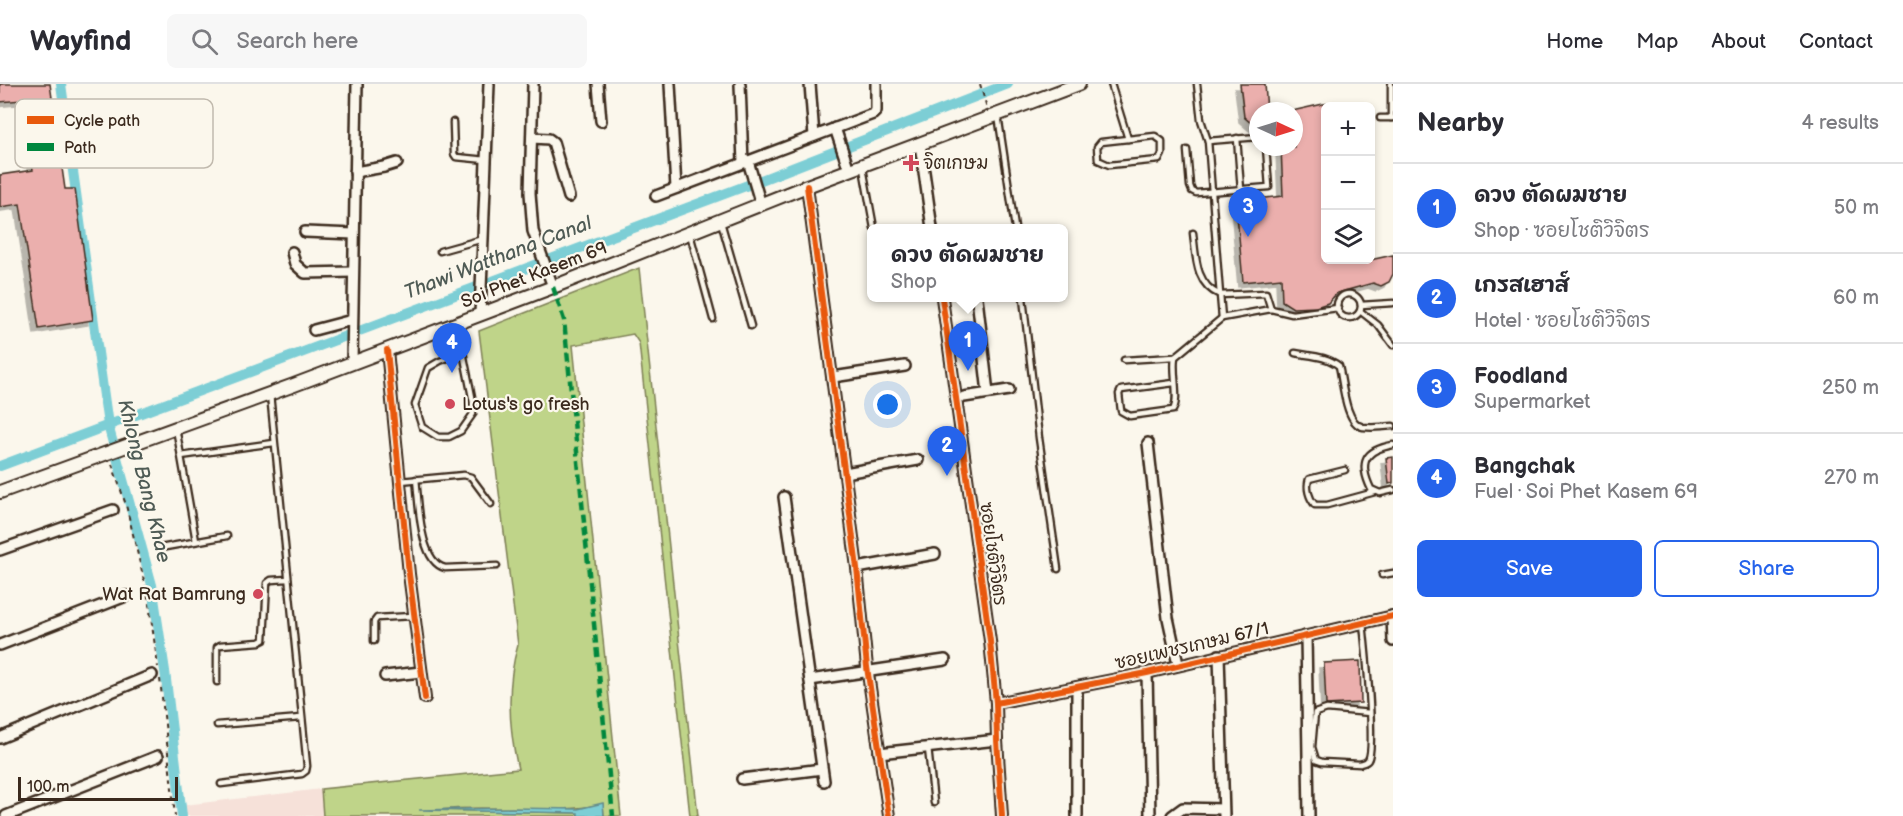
<!DOCTYPE html>
<meta charset="utf-8">
<style>
:root{--surface:#fff;--page:#f7f7f7;--text:#2b2b33;--muted:#7c7c81;--line:#e1e1e2;--accent:#2563eb}
body{margin:0;font-family:"Balsamiq Sans","Playpen Sans Thai",sans-serif;background:var(--page);color:var(--text)}
.controls{position:absolute;right:18px;top:18px;display:grid;overflow:hidden;border-radius:9px;box-shadow:0 3px 9px #0003}
.controls button{width:54px;height:54px;display:grid;place-items:center;padding:0;border:0;border-bottom:2px solid var(--line);background:var(--surface);color:var(--text);font:30px sans-serif}
.compass{position:absolute;left:1249px;top:18px;width:54px;height:54px;border-radius:50%;background:var(--surface);box-shadow:0 3px 9px #0003;rotate:94deg}
.scale{position:absolute;left:18px;bottom:15px;width:160px;box-sizing:border-box;padding-left:6px;border:3px solid #3b2a1e;border-top:0;font-size:16px;line-height:21px;white-space:nowrap;color:#3b2a1e;-webkit-text-stroke:4px #fbf7ec;paint-order:stroke}
.you{position:absolute;left:888px;top:321px;width:21px;height:21px;margin:-15px;border:4px solid #fff;border-radius:50%;background:#1a73e8;box-shadow:0 0 0 9px #1a73e833}
.badge{display:grid;place-items:center;width:39px;height:39px;border-radius:50%;background:var(--accent);color:#fff;font-size:20px;font-weight:700}
.pin{position:absolute;translate:-50% -50px;filter:drop-shadow(0 2px 3px #0008)}
.pin::after{content:'';position:absolute;top:32px;width:21px;height:18px;background:inherit;clip-path:polygon(0 0,100% 0,50% 100%)}
.popup{position:absolute;left:867px;top:140px;width:201px;height:78px;box-sizing:border-box;display:grid;place-content:center;border-radius:9px;background:var(--surface);filter:drop-shadow(0 2px 4px #0005);font-size:20px;white-space:nowrap;color:var(--muted)}
.popup b{font-size:22px;color:var(--text)}
.popup::after{content:'';position:absolute;left:50%;top:100%;margin-left:-12px;border:12px solid transparent;border-top-color:var(--surface)}
.list{margin:0;padding:0;list-style:none}
h2{display:flex;justify-content:space-between;align-items:center;height:78px;margin:0;padding:0 24px;font-size:26px}
h2 small{font-size:20px;font-weight:400;color:var(--muted)}
.list li{display:grid;grid-template-columns:39px 1fr auto;gap:18px;align-items:center;box-sizing:border-box;height:90px;padding:0 24px;border-top:2px solid var(--line)}
.list b{display:block;font-size:22px;white-space:nowrap}
.list p{margin:0;font-size:20px;white-space:nowrap;color:var(--muted)}
.list em{font-size:20px;font-style:normal;color:var(--muted)}
.actions{display:flex;gap:12px;padding:18px 24px}
.actions a{flex:1;padding:14px 0;border:2px solid var(--accent);border-radius:9px;text-align:center;font-size:21px;color:var(--accent)}
.actions .main{background:var(--accent);color:#fff}
.icon{flex:none;width:33px;height:33px;fill:none;stroke:currentColor;stroke-width:2;stroke-linecap:round;stroke-linejoin:round}
.map{position:relative;flex:none;width:1393px;height:732px;overflow:hidden}
header{display:flex;align-items:center;gap:36px;box-sizing:border-box;height:84px;padding:0 30px;background:var(--surface);border-bottom:2px solid var(--line)}
header strong{font-size:28px}
nav{display:flex;gap:33px;margin-inline-start:auto;font-size:21px}
.search{width:420px;height:54px;background:var(--page);display:flex;align-items:center;gap:15px;box-sizing:border-box;padding:0 21px;border-radius:9px;color:var(--muted);font-size:22px}
main{display:flex}
aside{flex:1;background:var(--surface)}
.map>svg:first-child{display:block}
</style>
<header>
<strong>Wayfind</strong>
<div class="search"><svg class="icon" aria-label="search" viewBox="0 0 24 24"><circle cx="10" cy="10" r="6"/><path d="M15 15l6 6"/></svg>Search here</div>
<nav><a>Home</a><a>Map</a><a>About</a><a>Contact</a></nav>
</header>
<main>
<div class="map">
<svg width="1393" height="732" viewBox="0 0 1393 732">
<defs>
<filter id="shadow"><feDropShadow dx="-5" dy="5" stdDeviation="0" flood-color="#0004"/></filter>
</defs>
<rect width="100%" height="100%" fill="#fbf7ec"/>
<filter id="ink" filterUnits="userSpaceOnUse"><feTurbulence type="fractalNoise" baseFrequency=".0167" numOctaves="2"/><feDisplacementMap in="SourceGraphic" scale="12" xChannelSelector="R" yChannelSelector="G"/><feConvolveMatrix kernelMatrix="1 2 1 2 8 2 1 2 1" color-interpolation-filters="sRGB"/></filter>
<g filter="url(#ink)">
<path fill="#f6e1d9" d="M321 705 323 732H186L184 721Z"/>
<path fill="#bfd489" stroke="#7d7f54" stroke-width="1.5" d="M639 184 698 732H690L639 259 633 250 573 261 621 732H604L603 720C550 732 493 719 439 726L578 729V732H323L321 705 518 685C509 645 506 601 518 561L479 247Z"/>
<path fill="#7dced5" stroke="#638c8c" stroke-width="1.5" d="M603 719 604 732H578V729L419 726 511 724 578 725Z"/>
<g fill="none" stroke-linecap="round" stroke-linejoin="round">
<g stroke="#7dced5" stroke-width="10">
<path d="M61 0 108 341 152 501 165 587 182 732"/>
<path d="M0 382 756 98 1008 0"/>
</g>
</g>
<g fill="#ebafad" stroke="#3b2a1e" stroke-width="1.5" filter="url(#shadow)">
<path d="M0 0H50L65 105H75L93 236 39 245 20 120 0 123V91L33 86 22 16 0 18Z"/>
<path d="M1240 0H1265L1267 27H1258V45L1244 33Z"/>
<path d="M1361 19V22H1326V176H1370L1393 171V190L1389 198 1381 202 1373 199 1337 209 1328 219 1316 223 1293 224 1282 217 1281 194 1243 198 1236 119 1243 114H1247L1249 109 1254 107 1260 108 1265 114 1283 112 1281 63H1294V27H1292L1323 20Z"/>
<path d="M1393 373V399L1389 400 1386 374Z"/>
<path d="M1360 577 1361 619 1326 621 1324 579Z"/>
</g>
<g fill="none" stroke-linecap="round" stroke-linejoin="round">
<g stroke="#3b2a1e" stroke-width="9">
<g id="lane">
<path d="M1111 0 1128 55"/>
<path d="M1197 0 1201 36 1208 57 1220 211 1266 209 1271 225 1292 230 1338 224"/>
<path d="M1391 0V34"/>
<path d="M998 31 1015 144"/>
<path d="M1380 34H1393"/>
<path d="M453 38 454 70 456 73 486 76"/>
<path d="M1155 52 1162 57V70L1159 76 1109 81 1098 76 1097 63 1101 58Z"/>
<path d="M1237 54 1241 106"/>
<path d="M1208 57 1258 53"/>
<path d="M1187 66 1190 102 1192 107 1196 109 1269 103 1266 63"/>
<path d="M863 84 874 144"/>
<path d="M721 138 751 242"/>
<path d="M1193 149C1196 173 1195 200 1220 211L1222 234 1271 225"/>
<path d="M690 150 713 235"/>
<path d="M440 167 483 155"/>
<circle cx="1349" cy="222" r="12"/>
<path d="M1023 214 1039 354 1058 485"/>
<path d="M1361 221 1393 219"/>
<path d="M1360 227 1378 241 1393 261"/>
<path d="M462 238 463 268 473 318V330L461 347 449 353H438L422 343 415 321 428 284 440 277 463 268"/>
<path d="M1295 269C1311 272 1327 272 1339 282 1343 298 1345 340 1363 343 1373 344 1384 343 1393 342"/>
<path d="M1124 276 1175 273"/>
<path d="M1174 299 1121 306 1119 310 1121 327 1130 332 1173 326C1180 315 1172 288 1175 273L1222 234"/>
<path d="M176 344 196 457"/>
<path d="M1393 361C1365 366 1358 378 1371 405L1380 409 1393 406"/>
<path d="M181 372 274 359"/>
<path d="M1345 386 1309 395C1306 404 1309 414 1315 421H1327L1375 408"/>
<path d="M416 395C419 418 419 478 445 484L497 482"/>
<path d="M400 397 464 391 471 393 491 420"/>
<path d="M160 464 227 452"/>
<path d="M1382 491 1393 489"/>
<path d="M1363 539C1365 558 1376 665 1368 676 1366 679 1363 679 1360 680L1322 678 1316 676 1312 663 1315 629 1327 625 1370 629"/>
<path d="M374 557V538L377 534 413 532"/>
<path d="M217 598V563L220 561 260 558 264 556 267 499 271 496 288 495"/>
<path d="M217 641 301 634"/>
<path d="M928 664 934 719"/>
<path d="M221 700 302 690 306 687 307 682 270 310"/>
</g>
</g>
<g stroke="#3b2a1e" stroke-width="14">
<g id="street">
<path d="M533 0 530 109 533 147 553 203"/>
<path d="M598 0 601 37"/>
<path d="M670 0 676 104"/>
<path d="M740 0 743 79"/>
<path d="M810 0 814 52"/>
<path d="M835 44 849 86"/>
<path d="M532 54 549 55 553 58 569 113"/>
<path d="M920 60 932 144"/>
<path d="M748 77 761 121"/>
<path d="M355 88 384 83 397 79"/>
<path d="M807 102 857 484 867 583 889 732"/>
<path d="M656 112 873 30 876 27V0"/>
<path d="M305 148 354 150"/>
<path d="M292 168 295 180 305 189 353 188"/>
<path d="M942 214 990 557 996 619 997 656 1002 732"/>
<path d="M977 214 988 309"/>
<path d="M480 231 489 0"/>
<path d="M314 246 352 236"/>
<path d="M387 266 409 490 425 614"/>
<path d="M352 279 357 0"/>
<path d="M833 293 905 282"/>
<path d="M964 313 1009 306"/>
<path d="M1148 359 1168 534 1178 580"/>
<path d="M845 389 918 376"/>
<path d="M784 413 824 697"/>
<path d="M0 466 113 426"/>
<path d="M857 484 935 470"/>
<path d="M1392 532 1393 557"/>
<path d="M1306 552 1309 732"/>
<path d="M0 561 126 512"/>
<path d="M1219 571 1224 732"/>
<path d="M1147 589 1150 732"/>
<path d="M385 592 421 588"/>
<path d="M810 596 945 576"/>
<path d="M1077 603V732"/>
<path d="M996 619 1147 589 1393 532"/>
<path d="M0 654 152 591"/>
<path d="M879 669 997 656"/>
<path d="M742 695 822 685"/>
<path d="M6 732 158 672"/>
<path d="M1172 732 1183 724 1223 725"/>
</g>
</g>
<g stroke="#3b2a1e" stroke-width="16">
<path id="secondary" d="M0 408 294 301 553 203 807 102 1079 0"/>
</g>
<g stroke="#3b2a1e" stroke-width="2" stroke-dasharray="4.5 4.5" stroke-linecap="butt">
<path d="M980 0 987 24"/>
<path d="M112 380 126 421 148 513 158 583"/>
<path d="M160 595 175 732"/>
</g>
<use href="#lane" stroke="#fbf7ec" stroke-width="4.5"/>
<use href="#street" stroke="#fbf7ec" stroke-width="9"/>
<use href="#secondary" stroke="#fbf7ec" stroke-width="12"/>
<path stroke="#00873e" stroke-width="4.5" stroke-dasharray="9 4.5" stroke-linecap="butt" d="M553 203 564 236 613 732"/>
<g stroke="#fbf7ec" stroke-width="10">
<g id="cycleway">
<path d="M807 102 857 484 867 583 889 732"/>
<path d="M942 214 990 557 996 619 997 656 1002 732"/>
<path d="M387 266 409 490 425 614"/>
<path d="M996 619 1147 589 1393 532"/>
</g>
</g>
<use href="#cycleway" stroke="#e8590c" stroke-width="6"/>
</g>
</g>
<g fill="#d1495b" stroke="#fbf7ec" stroke-width="2">
<path d="M908 70h6v6h6v6h-6v6h-6v-6h-6v-6h6z"/>
<circle cx="450" cy="320" r="6"/>
<circle cx="258" cy="510" r="6"/>
</g>
<g text-anchor="middle" dominant-baseline="central" stroke-width="4.5" stroke-linejoin="round" paint-order="stroke">
<g font-size="18" fill="#3b2a1e" stroke="#fbf7ec" text-anchor="start">
<text x="923" y="79">จิตเกษม</text>
<text x="462" y="320">Lotus's go fresh</text>
<text x="246" y="510" text-anchor="end">Wat Rat Bamrung</text>
</g>
<g font-size="18" fill="#3b2a1e" stroke="#fbf7ec">
<text transform="translate(534 191) rotate(-21)">Soi Phet Kasem 69</text>
<text transform="translate(993 470) rotate(82)">ซอยโชติวิจิตร</text>
<text transform="translate(1192 562) rotate(-13)">ซอยเพชรเกษม 67/1</text>
</g>
<g font-size="20" font-style="italic" fill="#4f5b55" stroke="#fbf7ec">
<text transform="translate(498 174) rotate(-21)">Thawi Watthana Canal</text>
<text transform="translate(144 397) rotate(76)">Khlong Bang Khae</text>
</g>
</g>
<rect x="15" y="15" width="198" height="69" rx="9" fill="#fbf7ec" stroke="#c1baae" stroke-width="1.5"/>
<rect x="27" y="32" width="27" height="8" fill="#e8590c"/>
<rect x="27" y="59" width="27" height="8" fill="#00873e"/>
<g font-size="16" fill="#3b2a1e">
<text x="64" y="42">Cycle path</text>
<text x="64" y="69">Path</text>
</g>
</svg>
<div class="controls">
<button>+</button>
<button>−</button>
<button><svg class="icon" aria-label="layers" viewBox="0 0 24 24"><path d="M12 4l9 5-9 5-9-5zM3 14l9 5 9-5"/></svg></button>
</div>
<svg class="compass" viewBox="-18 -18 36 36"><path d="M0-13l5 13h-10z" fill="#e53935"/><path d="M0 13l5-13h-10z" fill="#7c7c81"/></svg>
<div class="scale">100 m</div>
<div class="you"></div>
<div class="pin badge" style="left:968px;top:287px">1</div>
<div class="popup"><b>ดวง ตัดผมชาย</b>Shop</div>
<div class="pin badge" style="left:947px;top:392px">2</div>
<div class="pin badge" style="left:1248px;top:153px">3</div>
<div class="pin badge" style="left:452px;top:289px">4</div>
</div>
<aside>
<h2>Nearby<small>4 results</small></h2>
<ul class="list">
<li><span class="badge">1</span><div><b>ดวง ตัดผมชาย</b><p>Shop · ซอยโชติวิจิตร</p></div><em>50 m</em></li>
<li><span class="badge">2</span><div><b>เกรสเฮาส์</b><p>Hotel · ซอยโชติวิจิตร</p></div><em>60 m</em></li>
<li><span class="badge">3</span><div><b>Foodland</b><p>Supermarket</p></div><em>250 m</em></li>
<li><span class="badge">4</span><div><b>Bangchak</b><p>Fuel · Soi Phet Kasem 69</p></div><em>270 m</em></li>
</ul>
<div class="actions"><a class="main">Save</a><a>Share</a></div>
</aside>
</main>
